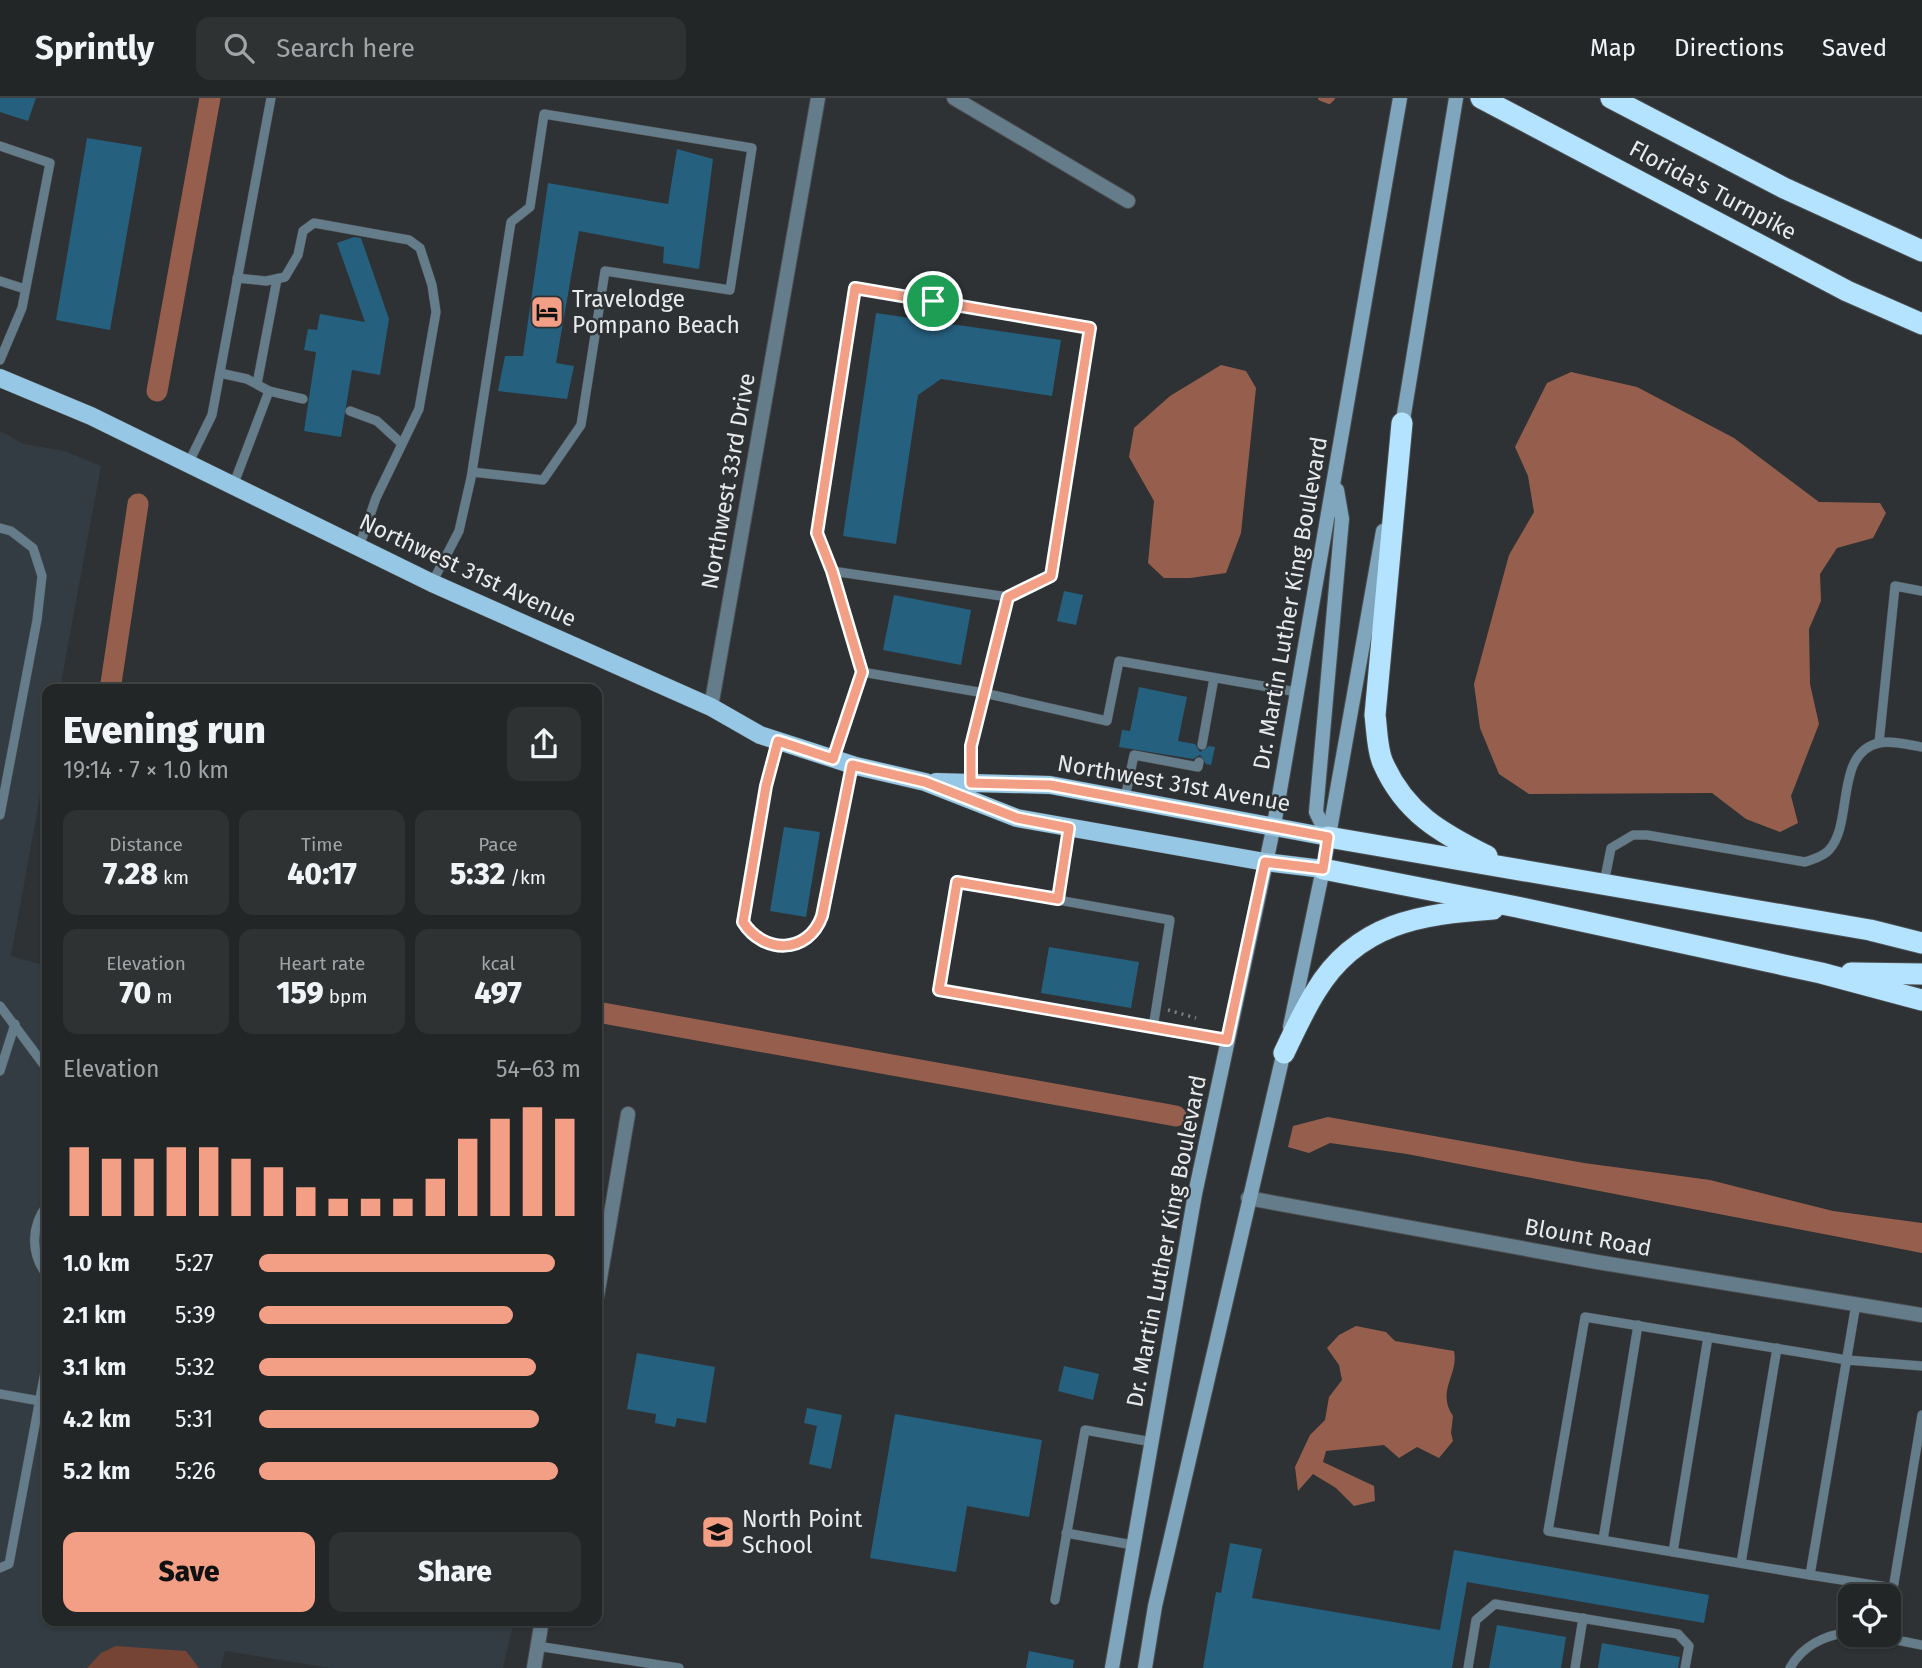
<!DOCTYPE html>
<meta charset="utf-8">
<style>
:root{--surface:#222627;--page:#2e3233;--text:#f1f3f6;--muted:#a2a5a7;--line:#3f4344;--accent:#f39f85}
body{margin:0;font-family:"Fira Sans",sans-serif;background:var(--page);color:var(--text);height:100vh;display:flex;flex-direction:column;font-size:26px;white-space:nowrap}
*{box-sizing:border-box;margin:0}
p{font-size:23px;color:var(--muted)}
.icon{flex:none;width:38px;height:38px;fill:none;stroke:currentColor;stroke-width:2;stroke-linecap:round;stroke-linejoin:round}
.map{position:relative;flex:1;overflow:hidden}
.sheet{position:absolute;left:42px;top:586px;width:560px;height:942px;display:flex;flex-direction:column;background:var(--surface);border-radius:14px;box-shadow:0 2px 5px #0004,0 0 0 2px var(--line)}
.sheet>*{flex:none}
.controls{position:absolute;left:1838px;top:1486px;display:grid;gap:14px}
.controls a{display:grid;place-items:center;width:63px;height:63px;border-radius:14px;background:var(--surface);box-shadow:0 2px 5px #0004,0 0 0 2px var(--line);font-size:35px}
.pin{position:absolute;display:grid;place-items:center;width:60px;height:60px;color:#fff;margin:-30px;border:4px solid #fff;border-radius:50%;box-shadow:0 2px 7px #0007}
.round{display:grid;place-items:center;flex:none;width:74px;height:74px;border-radius:14px;background:var(--page)}
.summary{display:flex;align-items:center;justify-content:space-between;height:119px;padding:0 21px}
h1{font-size:38px;font-weight:800;line-height:52px}
.stats{display:grid;grid-template-columns:repeat(3,1fr);gap:10px;height:119px;padding:7px 21px}
.stats div{display:grid;align-content:center;border-radius:14px;background:var(--page);text-align:center}
.stats b{font-size:30px;font-weight:800}
.stats small{font-size:19px;font-weight:400}
.stats p{font-size:19px}
.chart{height:196px;padding:14px 21px}
.chart p{display:flex;justify-content:space-between}
.chart svg{width:100%;height:126px;margin-top:7px;stroke:var(--accent);stroke-width:6}
.cta{display:flex;gap:14px;margin-top:auto;padding:14px 21px}
.cta a{flex:1;height:80px;border-radius:14px;background:var(--accent);color:#111;font-size:28px;font-weight:800;line-height:80px;text-align:center}
.cta a+a{background:var(--page);color:var(--text)}
ul{padding:0 21px;list-style:none;font-size:23px}
li{display:grid;grid-template-columns:112px 84px 1fr;align-items:center;height:52px}
li i{height:18px;border-radius:9px;background:var(--accent)}
header{display:flex;align-items:center;gap:42px;box-sizing:border-box;height:98px;padding:0 35px;background:var(--surface);border-bottom:2px solid var(--line)}
header strong{font-size:33px}
nav{display:flex;gap:38px;margin-inline-start:auto;font-size:24px}
.search{width:490px;height:63px;background:var(--page);display:flex;align-items:center;gap:18px;box-sizing:border-box;padding:0 24px;border-radius:14px;color:var(--muted);font-size:26px}
.map>svg:first-child{display:block}
.built{fill:#323c42}
.green{fill:#754435}
.water{fill:#965f4d}
.lines{fill:none;stroke-linecap:round;stroke-linejoin:round}
.stream{stroke:#965f4d;stroke-width:6}
.canal{stroke:#965f4d;stroke-width:21}
.building{fill:#26607f}
.service-casing{stroke:#4c4f51;stroke-width:10}
.minor-casing{stroke:#4c4f51;stroke-width:16}
.tertiary-casing{stroke:#4c4f51;stroke-width:16}
.secondary-casing{stroke:#4c4f51;stroke-width:16}
.primary-casing{stroke:#4c4f51;stroke-width:19}
.motorway-casing{stroke:#4c4f51;stroke-width:23}
.path{stroke:#7c8082;stroke-width:3.5;stroke-dasharray:2 5;stroke-linecap:butt}
.service{stroke:#657c8a;stroke-width:9}
.minor{stroke:#657c8a;stroke-width:14}
.tertiary{stroke:#657c8a;stroke-width:14}
.secondary{stroke:#80a6bd;stroke-width:14}
.primary{stroke:#96c7e4;stroke-width:18}
.motorway{stroke:#b4e3ff;stroke-width:21}
.route-casing{stroke:#fff;stroke-width:14}
.route{stroke:#f39f85;stroke-width:9}
.labels{text-anchor:middle;dominant-baseline:central;stroke-width:5;stroke-linejoin:round;paint-order:stroke}
.street-label{font-size:23px;fill:#e8eaec;stroke:#2e3234}
.poi-label{font-size:23px;fill:#e8eaec;stroke:#2e3234;text-anchor:start}
</style>
<header>
<strong>Sprintly</strong>
<div class="search"><svg class="icon" aria-label="search" viewBox="0 0 24 24"><circle cx="10" cy="10" r="6"/><path d="M15 15l6 6"/></svg>Search here</div>
<nav><a>Map</a><a>Directions</a><a>Saved</a></nav>
</header>
<div class="map">
<svg width="1922" height="1570" viewBox="0 0 1922 1570">
<rect width="100%" height="100%" fill="#2e3234"/>
<path class="built" d="M0 333 24 346 65 353 101 368 60 591 47 592V660L11 858 47 868V925L44 944 47 949V1522L514 1523 503 1570H331L225 1553 221 1570H0Z"/>
<path class="green" d="M116 1548 186 1553 199 1570H87L101 1555Z"/>
<g class="water">
<path d="M1221 267 1246 273 1256 290 1241 435 1226 475 1190 480H1164L1148 465 1154 403 1129 359 1134 330 1170 298Z"/>
<path d="M1571 274 1637 289 1734 340 1819 404 1880 405 1886 415 1873 440 1837 450 1820 476 1821 503 1809 531 1810 586 1819 626 1791 698 1798 725 1780 734 1746 721 1712 695 1529 696 1499 676 1480 630 1474 586 1509 457 1534 414 1528 378 1515 349 1547 285Z"/>
<path d="M1328 1019 1584 1065 1710 1082 1833 1113 1922 1125V1155L1407 1056 1330 1045 1309 1055 1288 1049 1293 1028Z"/>
<path d="M1356 1228 1386 1234 1395 1243 1454 1253C1459 1277 1436 1292 1453 1318L1451 1335 1453 1343 1439 1360 1417 1349 1399 1360 1384 1347 1326 1353 1323 1364 1374 1388 1375 1403 1354 1408 1336 1390 1313 1376 1298 1393 1295 1369 1310 1337 1325 1322 1329 1299 1342 1282 1339 1267 1327 1250 1339 1237Z"/>
</g>
<g class="lines">
<path class="stream" d="M1321 0 1329 3 1332 0"/>
<g class="canal">
<path d="M157 293 210 0"/>
<path d="M110 592 138 406"/>
<path d="M597 914 1176 1018"/>
</g>
</g>
<g class="building">
<path d="M0 0H36L28 23 0 14Z"/>
<path d="M87 40 142 49 110 232 56 222Z"/>
<path d="M677 51 713 61 699 171 663 165 664 149 579 133 556 265 574 268 567 301 498 293 505 258H523L548 85 668 106Z"/>
<path d="M354 139 361 140 389 221 380 277 352 272 341 339 304 333 316 254 304 252 308 231 317 232 320 216 365 224 337 145Z"/>
<path d="M876 215 1061 242 1052 298 941 281 918 297 896 446 843 438Z"/>
<path d="M1064 493 1083 497 1076 527 1057 523Z"/>
<path d="M894 497 971 512 961 567 883 552Z"/>
<path d="M1139 589 1187 599 1178 643 1195 646 1200 654 1209 648 1215 649 1211 667 1206 666 1200 657 1193 661 1119 649 1122 632 1130 633Z"/>
<path d="M784 729 820 734 806 819 770 813Z"/>
<path d="M1049 849 1139 864 1131 910 1041 895Z"/>
<path d="M637 1255 715 1269 706 1325 677 1320 675 1329 655 1325 656 1316 627 1311Z"/>
<path d="M1064 1268 1099 1276 1093 1302 1058 1293Z"/>
<path d="M807 1310 842 1317 831 1371 809 1366 817 1328 804 1325Z"/>
<path d="M895 1316 1042 1342 1029 1419 967 1408 956 1474 870 1460Z"/>
<path d="M1230 1445 1262 1451 1252 1500 1440 1532 1454 1452 1709 1497 1704 1525 1467 1484 1452 1570H1203L1216 1494 1221 1495Z"/>
<path d="M1497 1527 1566 1539 1561 1570H1489Z"/>
<path d="M1602 1545 1680 1559 1678 1570H1598Z"/>
<path d="M1029 1553 1074 1562 1073 1570H1026Z"/>
</g>
<g class="lines">
<defs>
<g id="service">
<path d="M0 48 50 65 22 210 0 262"/>
<path d="M237 180 266 183 285 179 298 157 303 133 314 125 409 142 420 150 432 187 436 214 419 311 376 400 359 449"/>
<path d="M0 183 25 191"/>
<path d="M220 275 247 281 269 293 233 388"/>
<path d="M257 286 277 181"/>
<path d="M269 293 303 301"/>
<path d="M350 313 377 323 401 345"/>
<path d="M188 366 212 317 271 0"/>
<path d="M0 430 11 433 33 450 42 478 37 522 0 717"/>
<path d="M832 473 862 574"/>
<path d="M432 485 459 433 471 380 472 374 511 124 530 109 544 16 752 50 730 192 605 173 581 327 543 382 472 374"/>
<path d="M778 643 766 688 743 824C758 848 801 859 818 830L852 667"/>
<path d="M1879 645 1895 488 1922 493"/>
<path d="M1202 647 1214 580"/>
<path d="M833 661 862 574 984 595 1008 499 832 473 817 435 855 190 1090 230 1051 478 1008 499"/>
<path d="M971 685V648L984 595 1107 623 1119 563 1297 594"/>
<path d="M1125 700 1134 657 1198 669 1199 664"/>
<path d="M1604 785 1611 750 1633 737H1647L1805 764C1813 761 1823 759 1829 752 1854 725 1834 655 1879 645 1892 642 1909 647 1922 649"/>
<path d="M1058 801 1069 730"/>
<path d="M0 908 47 971"/>
<path d="M1153 930 1170 822 957 784 938 892 1227 942"/>
<path d="M0 973 15 926"/>
<path d="M47 1107C31 1128 30 1156 47 1177"/>
<path d="M1856 1206 1810 1477 1548 1433 1585 1219 1847 1262 1922 1268"/>
<path d="M0 1296 40 1303"/>
<path d="M1066 1435 1133 1447"/>
<path d="M1603 1442 1638 1227"/>
<path d="M1673 1454 1708 1239"/>
<path d="M1741 1465 1777 1250"/>
<path d="M0 1470 9 1466 47 1263"/>
<path d="M1810 1477 1893 1490"/>
<path d="M1055 1502 1085 1332 1152 1344"/>
<path d="M1888 1521 1922 1317"/>
<path d="M1866 1536 1922 1547"/>
<path d="M537 1548 679 1570"/>
<path d="M1468 1570 1476 1522 1495 1506 1678 1536 1689 1548 1685 1570"/>
<path d="M1575 1570 1583 1520"/>
<path d="M1790 1570C1802 1548 1825 1537 1850 1534"/>
</g>
<g id="minor">
<path d="M954 0 1128 103"/>
<path d="M711 609 818 0"/>
<path d="M597 1198 628 1016"/>
<path d="M534 1570 542 1522"/>
</g>
<path id="tertiary" d="M1248 1100 1597 1164 1922 1217"/>
<g id="secondary">
<path d="M1401 334 1456 0"/>
<path d="M1328 739 1316 714 1342 421 1337 392"/>
<path d="M1290 929 1323 771 1383 433"/>
<path d="M1112 1570 1195 1096 1274 727 1400 0"/>
<path d="M1145 1570 1155 1508 1285 949"/>
</g>
<g id="primary">
<path d="M0 280 91 318 432 485 711 609 760 637 856 668 925 684 1017 720 1265 764 1323 771"/>
<path d="M936 684 1050 687 1328 739"/>
</g>
<g id="motorway">
<path d="M1481 0 1847 193 1922 226"/>
<path d="M1611 0 1784 90 1922 153"/>
<path d="M1402 325 1375 617C1377 632 1377 652 1383 665 1405 715 1441 735 1487 758"/>
<path d="M1328 739 1870 832 1922 845"/>
<path d="M1323 771 1517 809 1821 875 1922 902"/>
<path d="M1851 875 1922 876"/>
<path d="M1284 955C1294 934 1304 912 1316 893 1357 825 1421 816 1493 811"/>
</g>
</defs>
<use href="#service" class="service-casing"/>
<use href="#minor" class="minor-casing"/>
<use href="#tertiary" class="tertiary-casing"/>
<use href="#secondary" class="secondary-casing"/>
<use href="#primary" class="primary-casing"/>
<use href="#motorway" class="motorway-casing"/>
<path class="path" d="M1168 912 1196 920"/>
<use href="#service" class="service"/>
<use href="#minor" class="minor"/>
<use href="#tertiary" class="tertiary"/>
<use href="#secondary" class="secondary"/>
<use href="#primary" class="primary"/>
<use href="#motorway" class="motorway"/>
</g>
<g class="lines">
<defs>
<path id="route" d="M855 190 1090 230 1051 478 1008 499 971 648V685L1050 687 1328 739 1323 771 1265 764 1227 942 939 892 957 784 1058 801 1069 730 1017 720 925 684 852 667 822 818C808 857 763 856 743 824L766 688 778 643 833 661 862 574 832 473 817 435Z"/>
</defs>
<use href="#route" class="route-casing"/>
<use href="#route" class="route"/>
</g>
<defs>
<symbol id="hotel-square" viewBox="-11 -11 22 22"><rect x="-9" y="-9" width="18" height="18" rx="4" fill="#f39f85" stroke="#2e3234"/><path d="M-6-4.5h1.5V1H6V5H4.5V3h-9V5H-6ZM-4 0a1.8 1.8 0 1 1 3.6 0ZM.5 0V-2.5h3Q6-2.5 6 0Z" fill="#111"/></symbol>
<symbol id="school-square" viewBox="-11 -11 22 22"><rect x="-9" y="-9" width="18" height="18" rx="4" fill="#f39f85" stroke="#2e3234"/><path d="M0-5L7-2L0 1L-7-2ZM-4 1L0 2.5L4 1V4Q0 6-4 4Z" fill="#111"/></symbol>
</defs>
<g fill-rule="evenodd">
<use href="#hotel-square" x="528" y="195" width="38" height="38"/>
<use href="#school-square" x="699" y="1415" width="38" height="38"/>
</g>
<g class="labels">
<g class="street-label">
<text transform="translate(1713 92) rotate(28)">Florida's Turnpike</text>
<text transform="translate(728 383) rotate(-80)">Northwest 33rd Drive</text>
<text transform="translate(468 472) rotate(25)">Northwest 31st Avenue</text>
<text transform="translate(1290 505) rotate(-80)">Dr. Martin Luther King Boulevard</text>
<text transform="translate(1174 685) rotate(10)">Northwest 31st Avenue</text>
<text transform="translate(1588 1139) rotate(10)">Blount Road</text>
<text transform="translate(1166 1143) rotate(-79)">Dr. Martin Luther King Boulevard</text>
</g>
<g class="poi-label">
<text x="572" y="201">Travelodge<tspan x="572" dy="26">Pompano Beach</tspan></text>
<text x="742" y="1421">North Point<tspan x="742" dy="26">School</tspan></text>
</g>
</g>
</svg>
<div class="controls">
<a><svg class="icon" aria-label="locate" viewBox="0 0 24 24"><circle cx="12" cy="12" r="6"/><path d="M12 2v4M12 18v4M2 12h4M18 12h4"/></svg></a>
</div>
<div class="pin" style="left:933px;top:203px;background:#1e9e55"><svg class="icon" aria-label="arrive" viewBox="0 0 24 24"><path d="M6 21V4h12l-3 4 3 4H6"/></svg></div>
<section class="sheet">
<div class="summary"><div><h1>Evening run</h1><p>19:14 · 7 × 1.0 km</p></div><a class="round"><svg class="icon" aria-label="share" viewBox="0 0 24 24"><path d="M12 15V3M7 8l5-5 5 5M5 13v7h14v-7"/></svg></a></div>
<div class="stats">
<div><p>Distance</p><b>7.28<small> km</small></b></div>
<div><p>Time</p><b>40:17</b></div>
<div><p>Pace</p><b>5:32<small> /km</small></b></div>
</div>
<div class="stats">
<div><p>Elevation</p><b>70<small> m</small></b></div>
<div><p>Heart rate</p><b>159<small> bpm</small></b></div>
<div><p>kcal</p><b>497</b></div>
</div>
<div class="chart"><p><span>Elevation</span>54–63 m</p>
<svg viewBox="0 0 160 44" preserveAspectRatio="none"><path d="M5 44V20M15 44V24M25 44V24M35 44V20M45 44V20M55 44V24M65 44V27M75 44V34M85 44V38M95 44V38M105 44V38M115 44V31M125 44V17M135 44V10M145 44V6M155 44V10"/></svg>
</div>
<ul>
<li><b>1.0 km</b>5:27<i style="width:92%"></i></li>
<li><b>2.1 km</b>5:39<i style="width:79%"></i></li>
<li><b>3.1 km</b>5:32<i style="width:86%"></i></li>
<li><b>4.2 km</b>5:31<i style="width:87%"></i></li>
<li><b>5.2 km</b>5:26<i style="width:93%"></i></li>
</ul>
<div class="cta"><a>Save</a><a>Share</a></div>
</section>
</div>
